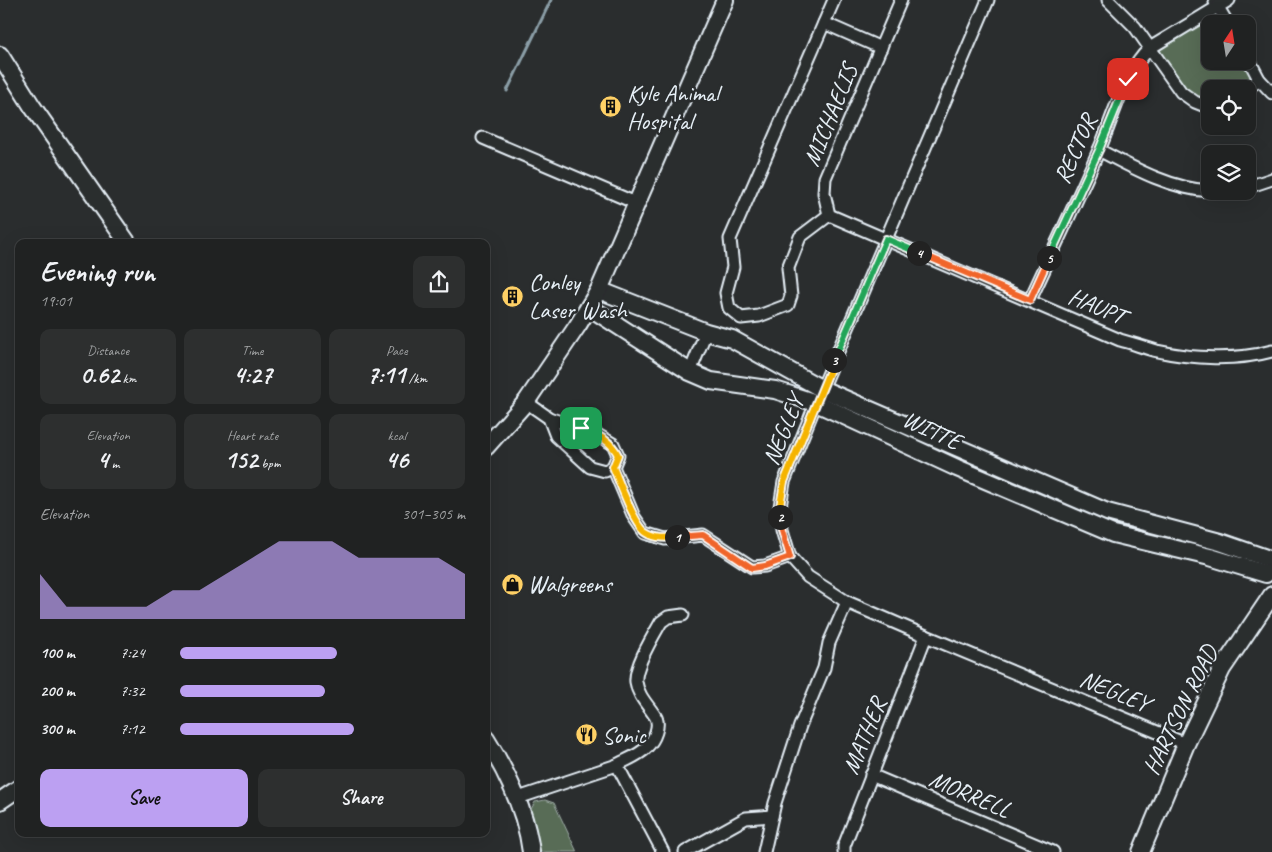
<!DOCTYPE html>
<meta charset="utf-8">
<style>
:root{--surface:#202222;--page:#2d2f2f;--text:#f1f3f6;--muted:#a2a4a5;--line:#3d3f40;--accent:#bca0f2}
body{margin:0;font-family:Caveat,sans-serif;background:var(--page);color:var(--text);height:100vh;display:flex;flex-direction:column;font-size:19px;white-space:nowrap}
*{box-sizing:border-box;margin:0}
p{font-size:16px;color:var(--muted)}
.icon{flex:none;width:28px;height:28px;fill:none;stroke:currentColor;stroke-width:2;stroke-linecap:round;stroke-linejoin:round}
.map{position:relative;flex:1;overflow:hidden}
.details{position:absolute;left:15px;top:239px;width:475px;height:598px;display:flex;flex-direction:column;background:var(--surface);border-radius:10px;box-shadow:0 5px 20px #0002,0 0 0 1px var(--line)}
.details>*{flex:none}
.needle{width:32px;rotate:12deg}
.buttons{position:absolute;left:1201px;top:15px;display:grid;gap:10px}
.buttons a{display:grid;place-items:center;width:55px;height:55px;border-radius:10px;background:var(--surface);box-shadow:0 5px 20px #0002,0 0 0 1px var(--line);font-size:25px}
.pin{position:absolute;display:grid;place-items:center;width:42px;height:42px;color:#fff;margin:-21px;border-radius:10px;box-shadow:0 2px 8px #0006}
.km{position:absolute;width:25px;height:25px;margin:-12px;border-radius:50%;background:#222;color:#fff;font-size:14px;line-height:25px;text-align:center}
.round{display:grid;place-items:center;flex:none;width:52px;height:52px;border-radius:10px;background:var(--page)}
.headline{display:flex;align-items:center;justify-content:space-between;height:85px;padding:0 25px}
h1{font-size:28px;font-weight:700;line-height:38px}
.figures{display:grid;grid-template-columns:repeat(3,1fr);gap:8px;height:85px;padding:5px 25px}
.figures div{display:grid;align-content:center;border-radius:10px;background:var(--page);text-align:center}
.figures b{font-size:25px;font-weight:700}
.figures small{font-size:14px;font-weight:400}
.figures p{font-size:14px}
.chart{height:140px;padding:10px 25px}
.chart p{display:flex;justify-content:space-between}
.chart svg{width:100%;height:90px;margin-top:5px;fill:var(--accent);opacity:.7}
.primary-button{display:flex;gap:10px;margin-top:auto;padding:10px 25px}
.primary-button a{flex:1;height:58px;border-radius:10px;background:var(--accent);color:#111;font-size:20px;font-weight:700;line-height:58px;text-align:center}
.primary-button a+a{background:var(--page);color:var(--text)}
ul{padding:0 25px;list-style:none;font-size:16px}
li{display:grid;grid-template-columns:80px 60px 1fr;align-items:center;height:38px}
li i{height:12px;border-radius:6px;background:var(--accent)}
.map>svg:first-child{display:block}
.green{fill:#586c57;stroke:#a0aea8}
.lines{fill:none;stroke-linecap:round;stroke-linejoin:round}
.stream{stroke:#8b9ea7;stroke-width:3}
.street-casing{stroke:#e8f1f8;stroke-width:15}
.secondary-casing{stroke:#e8f1f8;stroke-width:20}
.street{stroke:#2a2d2e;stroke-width:11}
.secondary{stroke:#2a2d2e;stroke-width:16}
.split-1-casing{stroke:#fff;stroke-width:10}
.split-2-casing{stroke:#fff;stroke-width:10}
.split-3-casing{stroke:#fff;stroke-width:10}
.split-4-casing{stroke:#fff;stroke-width:10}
.split-5-casing{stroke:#fff;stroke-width:10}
.split-6-casing{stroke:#fff;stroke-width:10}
.split-1{stroke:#f5b400;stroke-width:6}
.split-2{stroke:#f0652b;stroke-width:6}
.split-3{stroke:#f5b400;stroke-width:6}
.split-4{stroke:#22a559;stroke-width:6}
.split-5{stroke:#f0652b;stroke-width:6}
.split-6{stroke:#22a559;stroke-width:6}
.labels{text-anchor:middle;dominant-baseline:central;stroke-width:5;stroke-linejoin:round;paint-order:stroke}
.poi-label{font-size:24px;fill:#e8f1f8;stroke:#2a2d2e;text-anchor:start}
.street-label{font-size:24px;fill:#e8f1f8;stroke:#2a2d2e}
</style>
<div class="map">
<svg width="1272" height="852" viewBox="0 0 1272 852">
<rect width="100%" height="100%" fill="#2a2d2e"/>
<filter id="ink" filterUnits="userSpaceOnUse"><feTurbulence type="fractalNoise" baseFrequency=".02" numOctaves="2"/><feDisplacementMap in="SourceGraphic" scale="10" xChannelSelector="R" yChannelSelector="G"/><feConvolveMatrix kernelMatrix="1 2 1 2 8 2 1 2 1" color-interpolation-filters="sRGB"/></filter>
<g filter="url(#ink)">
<g class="green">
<path d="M1218 8 1227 24H1210V61H1248L1258 79 1246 89H1210V106L1195 101 1151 48Z"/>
<path d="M545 800 554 803 577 852H541L530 811 535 802Z"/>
</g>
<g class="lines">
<path class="stream" d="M507 91 551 0"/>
<defs>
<g id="street">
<path d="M988 0 816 403 784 482 780 507 782 530 790 557 808 577 847 602 926 636 1186 744"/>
<path d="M1108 0 1135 27 1181 92 1195 102 1210 108"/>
<path d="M1215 2 1228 24"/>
<path d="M824 23 881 48"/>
<path d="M1248 58 1259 79 1272 93"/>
<path d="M1247 89 1259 79"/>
<path d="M483 138 638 204"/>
<path d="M1099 150C1133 168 1171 189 1210 191"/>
<path d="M1248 187 1272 179"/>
<path d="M1223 191H1235"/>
<path d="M829 215 800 237 788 268 791 296 788 305 759 316 741 318 729 308 726 293 733 267 730 239 834 0"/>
<path d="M829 215 1120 340C1132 343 1145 348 1157 351 1193 359 1236 361 1272 351"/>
<path d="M829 215 824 193 825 178 901 0"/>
<path d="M1030 300C1053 250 1077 201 1099 150 1114 116 1123 74 1150 48L1229 0"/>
<path d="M690 372 706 332"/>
<path d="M526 402 549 418 596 434 613 444 618 455 613 467 605 471 590 467 556 436 549 418"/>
<path d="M613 467 634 517 645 533 665 539 703 535 752 567 765 566 790 557"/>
<path d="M617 765C626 760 640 755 647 747 654 740 661 725 655 716 648 705 638 696 636 682 634 667 653 636 661 622L668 617 683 615"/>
<path d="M871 775 1053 852"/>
<path d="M518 798 617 765 663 852"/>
<path d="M685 852 746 818 772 816"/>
<path d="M764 852 775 803 800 726 824 668 829 643 847 602"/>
<path d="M844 852V846L926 636"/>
</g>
<g id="secondary">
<path d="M0 55 32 106 127 242"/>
<path d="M599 290 706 332 732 339 822 389 1107 512 1220 542 1272 560"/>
<path d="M589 307 690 372 711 381 775 390 816 403 957 468 1113 534 1210 557 1266 574"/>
<path d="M486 447 526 402 578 325 599 290 725 0"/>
<path d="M486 739C508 774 526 811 531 852"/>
<path d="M0 801 19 788"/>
<path d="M1141 852 1186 744 1222 669 1272 595"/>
</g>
</defs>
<use href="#street" class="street-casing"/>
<use href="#secondary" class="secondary-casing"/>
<use href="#street" class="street"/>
<use href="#secondary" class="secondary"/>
</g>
</g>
<g class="lines" filter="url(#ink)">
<defs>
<path id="split-1" d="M581 428C597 435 610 439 618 455L613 467C619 481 635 527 647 533 656 539 667 538 677 537"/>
<path id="split-2" d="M677 537 703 535 752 568 765 566 790 557 782 530 780 517"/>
<path id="split-3" d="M780 517V506L784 482 834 360"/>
<path id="split-4" d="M834 360 886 239 919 253"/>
<path id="split-5" d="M919 253 1030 300 1049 258"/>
<path id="split-6" d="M1049 258 1099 150 1128 79"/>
</defs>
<use href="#split-1" class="split-1-casing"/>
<use href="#split-2" class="split-2-casing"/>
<use href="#split-3" class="split-3-casing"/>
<use href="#split-4" class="split-4-casing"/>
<use href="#split-5" class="split-5-casing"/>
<use href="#split-6" class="split-6-casing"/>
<use href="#split-1" class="split-1"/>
<use href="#split-2" class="split-2"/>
<use href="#split-3" class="split-3"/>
<use href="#split-4" class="split-4"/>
<use href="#split-5" class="split-5"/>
<use href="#split-6" class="split-6"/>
</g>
<defs>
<symbol id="building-disc" viewBox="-11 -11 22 22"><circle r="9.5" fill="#ffd166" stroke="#2a2d2e"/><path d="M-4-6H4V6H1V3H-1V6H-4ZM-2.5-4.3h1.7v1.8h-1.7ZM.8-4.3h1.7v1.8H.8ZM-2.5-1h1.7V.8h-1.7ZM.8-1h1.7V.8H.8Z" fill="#111"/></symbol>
<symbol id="shop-disc" viewBox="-11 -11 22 22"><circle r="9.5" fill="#ffd166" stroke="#2a2d2e"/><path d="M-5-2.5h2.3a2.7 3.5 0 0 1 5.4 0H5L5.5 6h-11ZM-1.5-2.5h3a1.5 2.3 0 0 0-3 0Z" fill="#111"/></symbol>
<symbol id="restaurant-disc" viewBox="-11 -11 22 22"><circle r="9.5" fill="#ffd166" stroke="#2a2d2e"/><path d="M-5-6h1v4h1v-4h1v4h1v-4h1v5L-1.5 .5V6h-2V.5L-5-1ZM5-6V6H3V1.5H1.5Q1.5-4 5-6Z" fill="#111"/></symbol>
</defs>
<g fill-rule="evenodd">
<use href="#building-disc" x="598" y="94" width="25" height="25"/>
<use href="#building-disc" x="500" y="284" width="25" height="25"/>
<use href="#shop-disc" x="500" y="572" width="25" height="25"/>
<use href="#restaurant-disc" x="574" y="722" width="25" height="25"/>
</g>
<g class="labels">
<g class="poi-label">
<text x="627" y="93">Kyle Animal<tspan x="627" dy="28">Hospital</tspan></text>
<text x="529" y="282">Conley<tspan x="529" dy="28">Laser Wash</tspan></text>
<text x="528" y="584">Walgreens</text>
<text x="602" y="735">Sonic</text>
</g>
<g class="street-label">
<text transform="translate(830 115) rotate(-68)">MICHAELIS</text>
<text transform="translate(1075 149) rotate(-66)">RECTOR</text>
<text transform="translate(1097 306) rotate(23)">HAUPT</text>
<text transform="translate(783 430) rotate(-68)">NEGLEY</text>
<text transform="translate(932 430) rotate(25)">WITTE</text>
<text transform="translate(1115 691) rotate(22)">NEGLEY</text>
<text transform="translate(1180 710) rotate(-64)">HARTSON ROAD</text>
<text transform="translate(864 736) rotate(-68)">MATHER</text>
<text transform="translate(970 794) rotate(23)">MORRELL</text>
</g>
</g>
</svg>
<div class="buttons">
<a><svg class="needle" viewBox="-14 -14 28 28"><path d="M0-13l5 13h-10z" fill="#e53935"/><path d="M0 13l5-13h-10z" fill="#a2a4a5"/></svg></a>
<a><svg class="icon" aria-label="locate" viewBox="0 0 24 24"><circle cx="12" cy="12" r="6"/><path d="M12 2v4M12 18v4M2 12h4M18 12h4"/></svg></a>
<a><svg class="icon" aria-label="layers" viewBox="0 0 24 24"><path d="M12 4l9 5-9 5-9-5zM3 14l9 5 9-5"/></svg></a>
</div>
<div class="pin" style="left:581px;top:428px;background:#1e9e55"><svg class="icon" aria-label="arrive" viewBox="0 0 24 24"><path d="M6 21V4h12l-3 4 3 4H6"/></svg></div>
<div class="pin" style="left:1128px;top:79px;background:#d93025"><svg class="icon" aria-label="check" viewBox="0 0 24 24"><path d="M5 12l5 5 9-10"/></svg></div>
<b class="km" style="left:677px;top:537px">1</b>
<b class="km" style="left:780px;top:517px">2</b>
<b class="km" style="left:834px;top:360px">3</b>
<b class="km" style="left:919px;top:253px">4</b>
<b class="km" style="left:1049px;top:258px">5</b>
<section class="details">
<div class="headline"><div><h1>Evening run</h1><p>19:01</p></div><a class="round"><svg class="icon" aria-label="share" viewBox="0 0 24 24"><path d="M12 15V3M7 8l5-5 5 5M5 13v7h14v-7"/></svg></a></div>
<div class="figures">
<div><p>Distance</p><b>0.62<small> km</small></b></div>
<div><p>Time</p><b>4:27</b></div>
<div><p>Pace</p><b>7:11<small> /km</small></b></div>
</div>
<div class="figures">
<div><p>Elevation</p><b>4<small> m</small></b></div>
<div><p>Heart rate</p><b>152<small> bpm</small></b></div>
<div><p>kcal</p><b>46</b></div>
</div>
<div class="chart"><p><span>Elevation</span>301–305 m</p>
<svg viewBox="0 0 160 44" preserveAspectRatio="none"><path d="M0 44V22L10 38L20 38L30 38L40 38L50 30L60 30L70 22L80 14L90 6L100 6L110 6L120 14L130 14L140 14L150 14L160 22V44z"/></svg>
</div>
<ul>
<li><b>100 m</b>7:24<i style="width:55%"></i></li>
<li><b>200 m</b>7:32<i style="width:51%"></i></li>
<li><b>300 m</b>7:12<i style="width:61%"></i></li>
</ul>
<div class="primary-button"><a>Save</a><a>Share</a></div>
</section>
</div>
